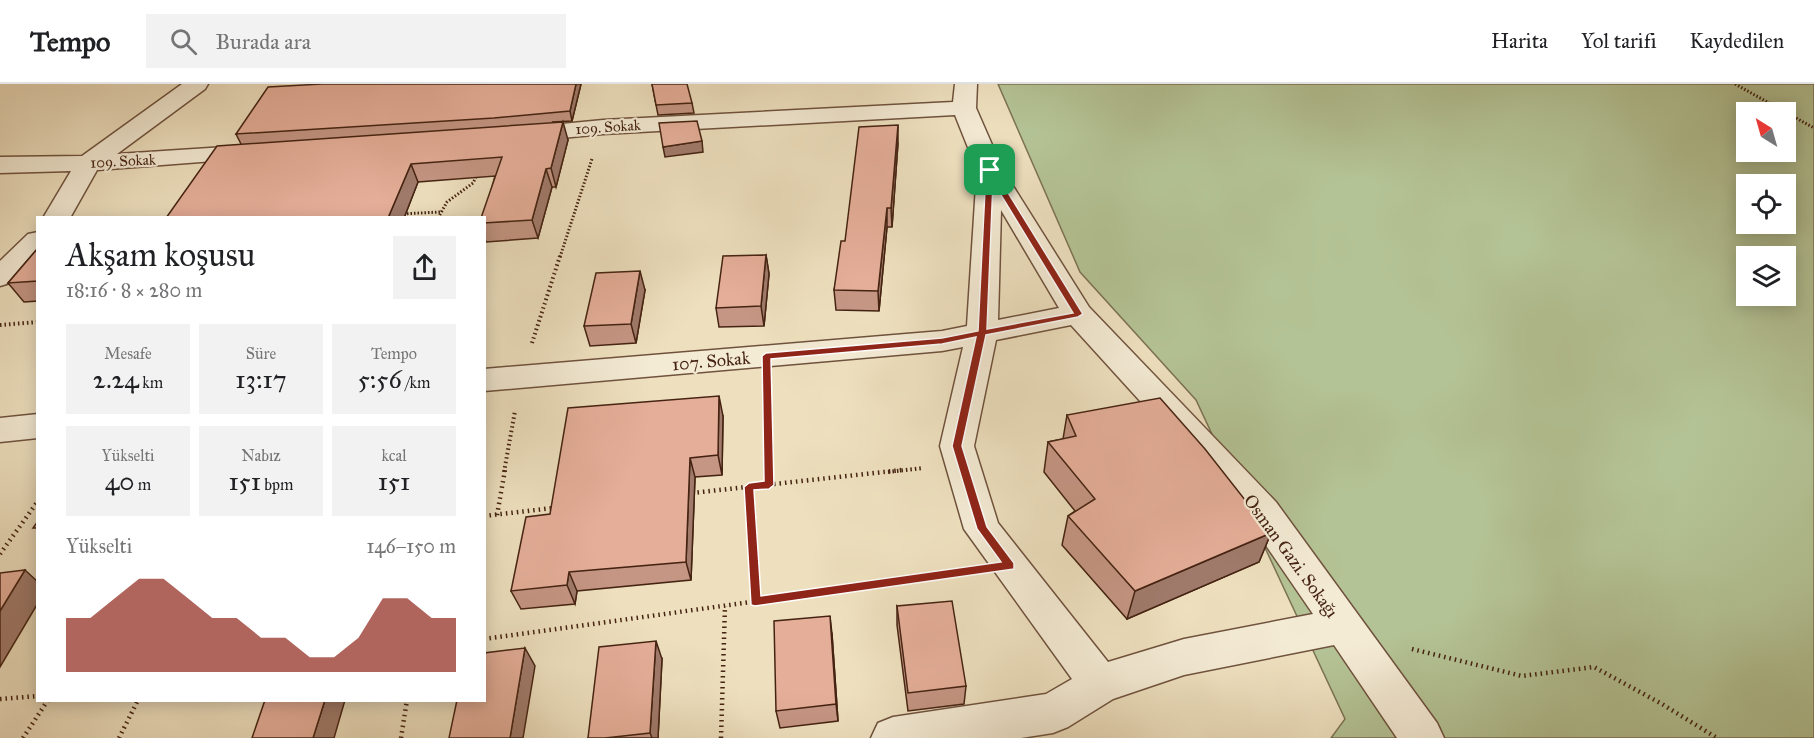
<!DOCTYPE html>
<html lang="tr">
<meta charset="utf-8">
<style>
:root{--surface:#fff;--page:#f2f2f2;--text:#202124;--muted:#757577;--line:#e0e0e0;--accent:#8f2418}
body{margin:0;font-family:"IM FELL Great Primer",serif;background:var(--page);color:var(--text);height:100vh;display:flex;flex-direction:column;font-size:22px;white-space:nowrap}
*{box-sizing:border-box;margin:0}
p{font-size:20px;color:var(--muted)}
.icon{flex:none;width:33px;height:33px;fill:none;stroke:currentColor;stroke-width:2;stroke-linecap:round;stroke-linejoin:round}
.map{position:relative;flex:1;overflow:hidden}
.panel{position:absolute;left:36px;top:132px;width:450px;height:486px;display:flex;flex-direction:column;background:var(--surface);border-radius:0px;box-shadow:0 3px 15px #0003}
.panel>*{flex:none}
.needle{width:39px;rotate:323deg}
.buttons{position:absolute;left:1736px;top:18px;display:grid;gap:12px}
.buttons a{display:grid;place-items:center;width:60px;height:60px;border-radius:0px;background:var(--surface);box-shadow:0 3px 15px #0003;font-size:30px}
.pin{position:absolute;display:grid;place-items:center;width:51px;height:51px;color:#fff;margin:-26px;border-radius:12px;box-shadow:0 3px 9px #0006}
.round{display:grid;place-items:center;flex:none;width:63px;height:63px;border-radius:0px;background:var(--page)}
.overview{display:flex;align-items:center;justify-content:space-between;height:102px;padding:0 30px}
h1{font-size:33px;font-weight:600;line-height:45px}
.stats{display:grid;grid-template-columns:repeat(3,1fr);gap:9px;height:102px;padding:6px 30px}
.stats div{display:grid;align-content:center;border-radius:0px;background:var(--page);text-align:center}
.stats b{font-size:26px;font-weight:600}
.stats small{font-size:16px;font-weight:400}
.stats p{font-size:16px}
.chart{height:168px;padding:12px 30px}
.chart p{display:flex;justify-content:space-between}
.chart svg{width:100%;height:108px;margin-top:6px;fill:var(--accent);opacity:.7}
header{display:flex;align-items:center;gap:36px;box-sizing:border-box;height:84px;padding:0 30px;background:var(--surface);border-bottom:2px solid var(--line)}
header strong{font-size:28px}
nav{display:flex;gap:33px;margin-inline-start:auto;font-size:21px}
.search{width:420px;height:54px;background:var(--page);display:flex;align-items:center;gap:15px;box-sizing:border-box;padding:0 21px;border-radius:0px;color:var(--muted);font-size:22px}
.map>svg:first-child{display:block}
.green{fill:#b4c395;stroke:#7c7354;stroke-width:1.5;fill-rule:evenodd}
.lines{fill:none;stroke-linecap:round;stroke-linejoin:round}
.street-casing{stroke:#6f523d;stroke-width:3}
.path-far2{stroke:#452312;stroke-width:3;stroke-dasharray:1.5 2;stroke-linecap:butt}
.path-far1{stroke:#452312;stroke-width:4;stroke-dasharray:1.5 3;stroke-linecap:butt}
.path{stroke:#452312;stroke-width:4.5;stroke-dasharray:1.5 4;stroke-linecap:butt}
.street{fill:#f4ebd5;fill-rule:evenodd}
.wall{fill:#c59684;stroke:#452312;stroke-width:1.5}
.shaded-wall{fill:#a07a6b;stroke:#452312;stroke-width:1.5}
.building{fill:#e5ae99;stroke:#452312;stroke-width:1.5}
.route{fill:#8f2418;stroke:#fff;stroke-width:1.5;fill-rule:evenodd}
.labels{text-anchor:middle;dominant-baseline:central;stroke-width:4.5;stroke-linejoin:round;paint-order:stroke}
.far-street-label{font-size:15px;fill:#452312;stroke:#f4ebd5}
.street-label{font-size:18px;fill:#452312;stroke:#f4ebd5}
</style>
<header>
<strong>Tempo</strong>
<div class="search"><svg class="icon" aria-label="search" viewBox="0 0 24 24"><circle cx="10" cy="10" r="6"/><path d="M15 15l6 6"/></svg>Burada ara</div>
<nav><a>Harita</a><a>Yol tarifi</a><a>Kaydedilen</a></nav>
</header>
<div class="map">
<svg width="1814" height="654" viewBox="0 0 1814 654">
<rect width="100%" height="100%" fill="#eee0bf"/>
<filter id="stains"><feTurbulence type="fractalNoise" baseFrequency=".00333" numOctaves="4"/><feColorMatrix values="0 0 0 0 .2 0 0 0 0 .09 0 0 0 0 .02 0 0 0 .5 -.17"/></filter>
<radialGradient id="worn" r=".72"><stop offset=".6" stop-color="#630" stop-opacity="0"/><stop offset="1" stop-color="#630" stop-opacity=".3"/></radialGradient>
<path class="green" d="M998 0H1814V654H1331L1345 635 1196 316 1080 188ZM1746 28H1785V68H1746ZM1746 100H1785V140H1746ZM1746 172H1785V212H1746Z"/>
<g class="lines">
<defs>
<g id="street">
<path d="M182 0H208L205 5 117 70 256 61 265 63 268 68 265 73 97 86 70 134H43L71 87 0 89V73L82 72Z"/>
<path d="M955 0H977L976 24 1003 86 1089 223 1276 418 1437 639 1444 654H1397L1334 561 1184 591 1113 615 1068 643 1053 649 1021 654H871L878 639 893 633 1046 610 1072 595 964 445 940 362 963 263 942 267 484 307V285L942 247 967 242 977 86 955 31 603 50 520 58 511 56 508 51 511 46 520 44 603 36 953 18ZM1001 126 1059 224 998 236ZM1071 241 1250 438 1313 530 1184 555 1108 578 998 439 974 362 996 256Z"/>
<path d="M38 148V172L10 199 0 202V177L28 150Z"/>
<path d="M38 330V354L0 358V334Z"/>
</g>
</defs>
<use href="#street" class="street-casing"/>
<g class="path-far2">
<path d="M1735 0 1814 44"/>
<path d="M400 130 440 128"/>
<path d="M438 134 447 118 473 99 477 91"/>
<path d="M560 173 592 75"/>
</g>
<g class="path-far1">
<path d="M0 241 38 238"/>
<path d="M532 259 560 172"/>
<path d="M767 306 769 388"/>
<path d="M504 388 515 327"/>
<path d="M888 388 923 384"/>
</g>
<g class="path">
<path d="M769 386V401"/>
<path d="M749 403 755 517"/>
<path d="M692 409 902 386"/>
<path d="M497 431 505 386"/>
<path d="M484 432 553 424"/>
<path d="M0 470 38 417"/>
<path d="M484 555 968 488"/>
<path d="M1412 565 1522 592 1594 583 1662 620 1717 654"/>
<path d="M0 615 38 612"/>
<path d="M23 654 48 616"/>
<path d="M119 654 138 616"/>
<path d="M401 654 407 616"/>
<path d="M721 654 725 522"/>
</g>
<use href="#street" class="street"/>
</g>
<g class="wall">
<path d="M322 0H581L572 37 553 38 568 56 556 103H552L538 154 486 158 484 152V134L495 92 418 98 404 134H166L241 60 236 50Z"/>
<path d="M652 0 692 19 694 29 658 31Z"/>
<path d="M898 59 892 143H887L879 227 836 226 834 206 845 157Z"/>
<path d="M38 164V217L24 218 8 199Z"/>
<path d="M766 171 769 190 764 242 719 243 716 224Z"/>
<path d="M645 206 636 259 590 262 584 242Z"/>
<path d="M1067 331 1271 449 1259 478 1127 535 1062 461 1068 432 1075 427 1044 388 1048 358 1063 355Z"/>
<path d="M723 332 722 391 695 393 691 496 577 507 575 520 521 525 511 507 550 430Z"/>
<path d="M897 522 966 602 964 620 908 627 897 541Z"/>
<path d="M832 550 838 637 780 644 776 627Z"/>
<path d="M662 575 658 654H588Z"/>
</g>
<g class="shaded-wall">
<path d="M576 0H581L572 37 570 27Z"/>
<path d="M563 38 568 56 556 103 551 84Z"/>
<path d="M898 41V59L892 143 891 124Z"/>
<path d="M702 57 703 68 665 73 663 63Z"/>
<path d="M411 80 418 98 404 134H388Z"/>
<path d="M546 85 552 103 538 154 532 136Z"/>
<path d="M887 124V143L879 227 878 207Z"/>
<path d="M766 171 769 190 764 242 761 222Z"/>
<path d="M640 187 645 206 636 259 631 240Z"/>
<path d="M719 312 723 332 722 391 718 371Z"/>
<path d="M690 374 695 393 691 496 686 478Z"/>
<path d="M1271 449 1259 478 1127 535 1135 507Z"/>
<path d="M25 486 38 498V519L0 583V527Z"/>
<path d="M569 488 577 507 575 520 567 501Z"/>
<path d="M830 532 832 550 838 637 836 620Z"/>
<path d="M656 557 662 575 658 654H652L650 649Z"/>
<path d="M525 564 535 582 523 654H510Z"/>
<path d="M325 616H345L334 654H313Z"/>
</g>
<g class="building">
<path d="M322 0H576L570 27 494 34 236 50 268 3Z"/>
<path d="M652 0H687L692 19 656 21Z"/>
<path d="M697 37 702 57 663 63 659 39Z"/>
<path d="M563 38 551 84 546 85 532 136 484 139V134H481L502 73 411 80 388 134H166L217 62Z"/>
<path d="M898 41 891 124H887L878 207 834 206 841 157H845L859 43Z"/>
<path d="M38 164V197L8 199Z"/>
<path d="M766 171 761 222 716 224 723 172Z"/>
<path d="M640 187 631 240 584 242 596 189Z"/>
<path d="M719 312 718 371 690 374 686 478 569 488 567 501 511 507 526 433 550 430 568 324Z"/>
<path d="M1160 314 1205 365 1271 449 1135 507 1068 432 1095 415 1048 358 1076 352 1067 331Z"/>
<path d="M38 437V444H33Z"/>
<path d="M25 486 0 527V489Z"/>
<path d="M952 517 966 602 908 609 897 522Z"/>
<path d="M830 532 836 620 776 627 774 537Z"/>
<path d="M656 557 650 649 605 654H588L599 563Z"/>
<path d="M525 564 510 654H449L457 616H484V569Z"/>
<path d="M265 616H325L313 654H252Z"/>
</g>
<path class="route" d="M990 84 994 86 1083 230 1078 233 986 251 962 362 987 443 1014 479V485L755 522 751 521 744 403 749 399 764 397 762 272 766 269 942 254 978 247 986 86ZM993 98 1073 229 987 245ZM976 253 952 362 977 445 1001 478 761 512 754 406 769 405 774 401 771 275 942 260Z"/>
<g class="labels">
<g class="far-street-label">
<text transform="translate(608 43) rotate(-4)">109. Sokak</text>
<text transform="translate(123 77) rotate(-3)">109. Sokak</text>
</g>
<g class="street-label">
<text transform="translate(711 277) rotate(-5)">107. Sokak</text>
<text transform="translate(1291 472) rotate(54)">Osman Gazi. Sokağı</text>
</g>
</g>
<rect width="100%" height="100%" filter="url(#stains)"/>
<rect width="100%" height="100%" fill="url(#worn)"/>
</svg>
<div class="buttons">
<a><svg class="needle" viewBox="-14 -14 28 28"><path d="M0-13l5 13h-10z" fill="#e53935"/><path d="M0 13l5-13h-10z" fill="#757577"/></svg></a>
<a><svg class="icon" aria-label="locate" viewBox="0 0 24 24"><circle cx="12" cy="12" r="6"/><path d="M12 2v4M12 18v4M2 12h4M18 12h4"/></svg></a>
<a><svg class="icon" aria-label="layers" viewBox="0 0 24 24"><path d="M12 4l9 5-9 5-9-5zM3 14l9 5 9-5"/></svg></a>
</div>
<div class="pin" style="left:990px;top:86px;background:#1e9e55"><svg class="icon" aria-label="arrive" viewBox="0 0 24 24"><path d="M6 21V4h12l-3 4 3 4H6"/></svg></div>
<section class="panel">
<div class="overview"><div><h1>Akşam koşusu</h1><p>18:16 · 8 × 280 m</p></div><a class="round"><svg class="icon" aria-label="share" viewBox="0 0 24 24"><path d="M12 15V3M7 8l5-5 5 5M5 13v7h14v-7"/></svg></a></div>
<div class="stats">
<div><p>Mesafe</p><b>2.24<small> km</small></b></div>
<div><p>Süre</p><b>13:17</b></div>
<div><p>Tempo</p><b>5:56<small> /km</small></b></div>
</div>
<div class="stats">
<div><p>Yükselti</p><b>40<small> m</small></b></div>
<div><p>Nabız</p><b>151<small> bpm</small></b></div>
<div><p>kcal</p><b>151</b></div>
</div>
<div class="chart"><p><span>Yükselti</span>146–150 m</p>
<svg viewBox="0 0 160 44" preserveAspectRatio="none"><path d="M0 44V22L10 22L20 14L30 6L40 6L50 14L60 22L70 22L80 30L90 30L100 38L110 38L120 30L130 14L140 14L150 22L160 22V44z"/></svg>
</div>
</section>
</div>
